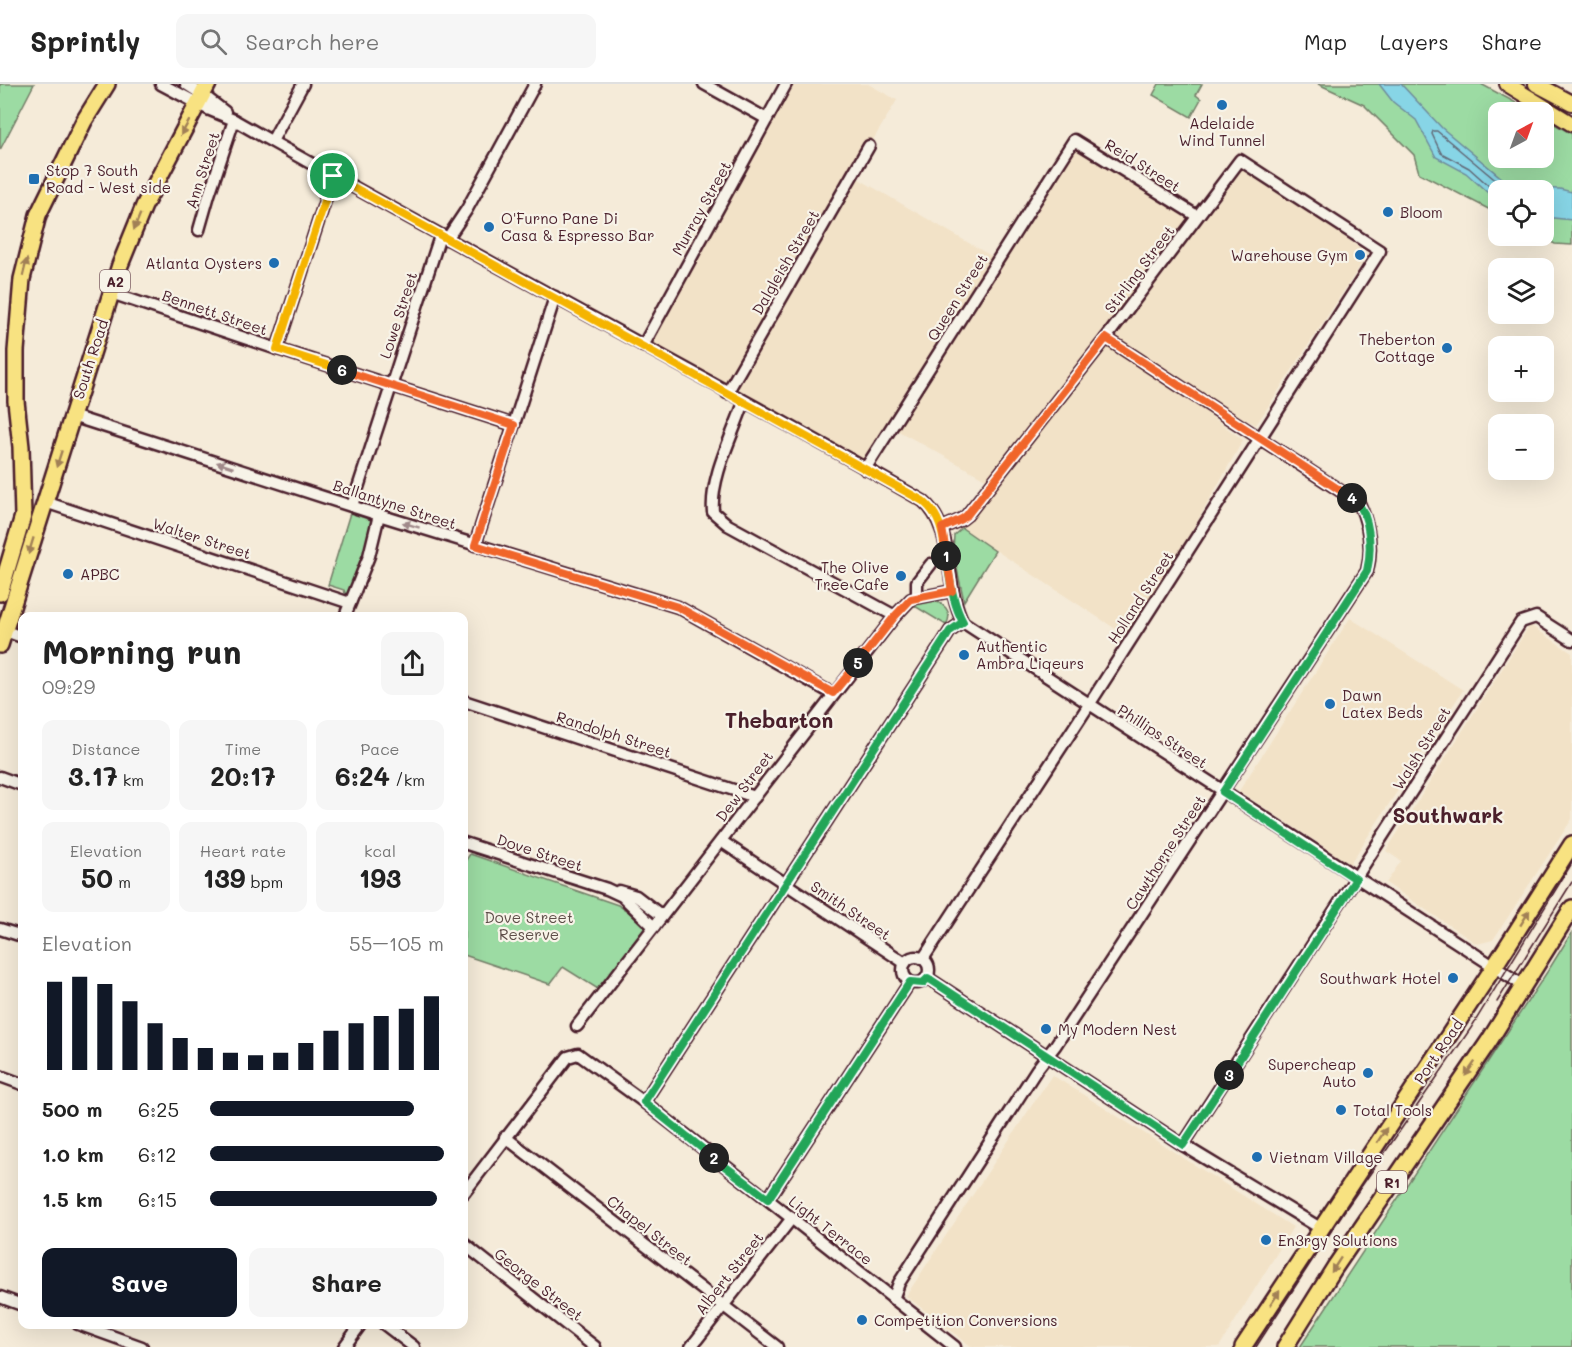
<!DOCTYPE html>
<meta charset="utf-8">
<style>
:root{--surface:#fff;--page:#f6f6f6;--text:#222;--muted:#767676;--line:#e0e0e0;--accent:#111827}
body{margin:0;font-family:Mali,sans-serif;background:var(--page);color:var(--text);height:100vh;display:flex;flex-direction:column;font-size:22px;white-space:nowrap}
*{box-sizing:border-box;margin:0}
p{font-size:20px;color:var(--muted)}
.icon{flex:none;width:33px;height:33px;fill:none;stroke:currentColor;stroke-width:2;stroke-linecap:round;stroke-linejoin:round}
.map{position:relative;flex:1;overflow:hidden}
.side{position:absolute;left:18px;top:528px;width:450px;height:717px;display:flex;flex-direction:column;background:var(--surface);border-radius:12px;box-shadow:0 6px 24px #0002}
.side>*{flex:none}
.needle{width:39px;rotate:41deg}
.buttons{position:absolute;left:1488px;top:18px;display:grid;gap:12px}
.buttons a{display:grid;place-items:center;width:66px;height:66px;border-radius:12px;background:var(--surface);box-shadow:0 6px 24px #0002;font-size:30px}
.pin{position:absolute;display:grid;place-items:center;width:51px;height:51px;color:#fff;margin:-26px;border:3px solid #fff;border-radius:50%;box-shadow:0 2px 6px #0007}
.km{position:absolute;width:30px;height:30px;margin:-15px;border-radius:50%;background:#222;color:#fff;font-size:16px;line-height:30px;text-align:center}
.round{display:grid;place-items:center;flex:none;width:63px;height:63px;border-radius:12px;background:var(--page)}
.head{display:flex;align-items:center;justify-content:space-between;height:102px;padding:0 24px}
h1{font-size:33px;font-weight:700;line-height:45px}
.stats{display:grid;grid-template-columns:repeat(3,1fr);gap:9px;height:102px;padding:6px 24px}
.stats div{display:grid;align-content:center;border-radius:12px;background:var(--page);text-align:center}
.stats b{font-size:26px;font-weight:700}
.stats small{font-size:16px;font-weight:400}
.stats p{font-size:16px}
.chart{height:168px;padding:12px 24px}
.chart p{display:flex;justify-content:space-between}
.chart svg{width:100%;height:108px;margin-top:6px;stroke:var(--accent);stroke-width:6}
.button{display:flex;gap:12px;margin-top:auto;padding:12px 24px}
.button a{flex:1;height:69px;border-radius:12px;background:var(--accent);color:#fff;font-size:24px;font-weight:700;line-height:69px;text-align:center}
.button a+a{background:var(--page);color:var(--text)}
ul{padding:0 24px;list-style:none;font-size:20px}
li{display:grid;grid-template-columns:96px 72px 1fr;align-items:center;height:45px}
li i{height:15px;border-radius:8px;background:var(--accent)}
header{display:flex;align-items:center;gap:36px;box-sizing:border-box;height:84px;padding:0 30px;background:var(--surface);border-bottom:2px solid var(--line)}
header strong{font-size:28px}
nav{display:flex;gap:33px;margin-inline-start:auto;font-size:21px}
.search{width:420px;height:54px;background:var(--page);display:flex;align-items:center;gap:15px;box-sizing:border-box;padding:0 21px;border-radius:12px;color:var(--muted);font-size:22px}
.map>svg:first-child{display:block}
.built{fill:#f2e2c7}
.green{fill:#9cdba3;stroke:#737d67;stroke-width:1.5}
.water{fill:#87d5e6;stroke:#6f8c9b;stroke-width:1.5}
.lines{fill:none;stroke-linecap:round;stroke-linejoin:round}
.shore{stroke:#626876;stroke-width:1.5}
.minor-casing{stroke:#4a1f2b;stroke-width:15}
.major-casing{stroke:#4a1f2b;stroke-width:18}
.highway-casing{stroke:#4a1f2b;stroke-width:20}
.minor{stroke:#f7f3e8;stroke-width:10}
.major{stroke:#f8e281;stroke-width:14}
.highway{stroke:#f8e281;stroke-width:15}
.tram{stroke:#4a1f2b;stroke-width:1.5}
.oneway{fill:#a18056}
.oneway2{fill:#a0898a}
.split-1-casing{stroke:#fff;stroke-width:12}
.split-2-casing{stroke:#fff;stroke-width:12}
.split-3-casing{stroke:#fff;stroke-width:12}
.split-4-casing{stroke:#fff;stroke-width:12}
.split-5-casing{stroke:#fff;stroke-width:12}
.split-6-casing{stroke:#fff;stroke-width:12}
.split-7-casing{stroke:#fff;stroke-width:12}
.split-1{stroke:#f5b400;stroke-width:8}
.split-2{stroke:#22a559;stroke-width:8}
.split-3{stroke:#22a559;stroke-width:8}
.split-4{stroke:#22a559;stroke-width:8}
.split-5{stroke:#f0652b;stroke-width:8}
.split-6{stroke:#f0652b;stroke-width:8}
.split-7{stroke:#f5b400;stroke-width:8}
.poi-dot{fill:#1f6fb2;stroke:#f7f3e8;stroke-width:2}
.labels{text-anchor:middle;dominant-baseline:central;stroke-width:4.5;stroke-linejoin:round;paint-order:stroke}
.shield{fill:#f7f3e8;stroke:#7e5f64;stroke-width:1.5}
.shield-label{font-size:14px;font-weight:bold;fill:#4a1f2b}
.poi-label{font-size:15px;fill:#4a1f2b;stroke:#f7f3e8;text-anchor:start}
.street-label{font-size:15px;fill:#4a1f2b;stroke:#f7f3e8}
.park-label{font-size:15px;fill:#5e4e49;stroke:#f7f3e8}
.district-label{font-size:21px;font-weight:bold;fill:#4a1f2b;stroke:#f7f3e8}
</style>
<header>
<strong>Sprintly</strong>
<div class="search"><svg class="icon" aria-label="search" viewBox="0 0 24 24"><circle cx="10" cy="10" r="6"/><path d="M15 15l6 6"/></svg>Search here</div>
<nav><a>Map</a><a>Layers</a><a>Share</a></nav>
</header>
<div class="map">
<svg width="1572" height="1263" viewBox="0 0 1572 1263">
<rect width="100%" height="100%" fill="#f5ebd9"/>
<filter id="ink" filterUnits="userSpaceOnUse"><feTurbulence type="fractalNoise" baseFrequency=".0167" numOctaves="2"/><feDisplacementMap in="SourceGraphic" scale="12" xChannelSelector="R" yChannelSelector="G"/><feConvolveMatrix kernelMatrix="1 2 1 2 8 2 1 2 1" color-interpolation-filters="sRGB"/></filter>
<g filter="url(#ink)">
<g class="built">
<path d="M786 0H868L897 16 852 91 998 176 1074 56 1197 132 1240 76 1368 170 1256 341 1113 259 1243 356 1131 555 954 439 991 398 893 344 865 385 643 262Z"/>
<path d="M1350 534 1463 606 1350 780 1239 707Z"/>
<path d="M1530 541 1572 569V735L1493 856 1477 860 1386 799 1401 777 1386 767Z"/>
<path d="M1052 991 1293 1143 1219 1263H972L906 1212Z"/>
</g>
<g class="green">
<path d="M0 0H34L0 66Z"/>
<path d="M1159 0H1202L1196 11 1201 15 1191 33 1153 11Z"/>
<path d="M1318 0H1481L1533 28H1498V74H1544V34L1572 50V161L1555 160 1539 152H1544V106H1498V130L1419 89 1414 71 1364 21Z"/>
<path d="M350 429 371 436 372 438 367 471 348 510 345 509 344 506 328 501Z"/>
<path d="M962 444 995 467 964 517 953 467 954 451Z"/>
<path d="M928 517C943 516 954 528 946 541L913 521Z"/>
<path d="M470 770 618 821 650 841 598 905 563 883 550 900 464 871V779Z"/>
<path d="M1572 848V1263H1300L1551 882Z"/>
</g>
<path class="water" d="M1379 0H1401L1442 44 1503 95 1528 104 1560 105 1572 108V136L1544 133V106H1498V118L1466 89 1436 73 1416 36 1393 18Z"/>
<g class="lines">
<path class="shore" d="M1498 110 1469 84 1441 69 1432 50 1433 47H1437L1499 99 1518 106"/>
<defs>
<g id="minor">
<path d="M161 0 210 26 234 36C462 166 695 286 923 417 956 445 943 500 963 538L1524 902"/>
<path d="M186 0 203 11 225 28"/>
<path d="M704 0 767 35"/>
<path d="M272 57 303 0"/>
<path d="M199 146 209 111 234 36"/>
<path d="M447 155 467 125 535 0"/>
<path d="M111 209 277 265 514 341"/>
<path d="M643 262 786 0"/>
<path d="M277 265 333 92"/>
<path d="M727 309 869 62"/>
<path d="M744 318C733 351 710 393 713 428L728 441 895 532"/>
<path d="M72 332 379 431 678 523 833 610"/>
<path d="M865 385 1074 56 1197 132"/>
<path d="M45 418 350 519"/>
<path d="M352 422 440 152"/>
<path d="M475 461 555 213"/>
<path d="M917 513V498L931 480"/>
<path d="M345 532 369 472 379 431"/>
<path d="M0 545 22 553"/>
<path d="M464 617 755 713"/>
<path d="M0 693 22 701"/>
<path d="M721 757 905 879"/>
<path d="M464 759 607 805 622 812 654 843"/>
<path d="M619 807 636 812 662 832"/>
<path d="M0 845 22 852"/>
<circle cx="916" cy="886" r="13"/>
<path d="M923 875 1096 610 1380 167 1240 76 1106 254 967 431 962 435 942 444"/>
<path d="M928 894 1183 1061 1320 1144"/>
<path d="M577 942 895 532 911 515 952 507"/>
<path d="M0 992 22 1000"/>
<path d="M644 1018 945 555 950 547 963 538"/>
<path d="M505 1053 777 1263"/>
<path d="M1183 1061 1521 538 1536 533 1572 556"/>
<path d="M464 1109 568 973 578 970 644 1018 955 1263"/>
<path d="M768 1115 910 898"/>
<path d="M464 1160 595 1263"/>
<path d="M0 1213 22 1221"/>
<path d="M893 1215 899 1199 1037 985 1055 962 1367 487C1373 464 1369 441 1359 419L1106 254"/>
<path d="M78 1240 142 1263"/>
<path d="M384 1240 414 1263"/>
<path d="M344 1263 361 1240"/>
<path d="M691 1263 792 1134"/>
</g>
<g id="major">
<path d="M1507 0 1572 40"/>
<path d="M1536 0 1572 19"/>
</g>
<g id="highway">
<path d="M0 509 23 432 21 363 16 317V267L22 195 38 131 84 37 107 0"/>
<path d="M0 561 120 181 144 122 208 0"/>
<path d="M1243 1263 1494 883 1572 760"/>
<path d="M1285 1263 1335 1183 1489 957 1572 824"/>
</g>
</defs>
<use href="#minor" class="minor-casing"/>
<use href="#major" class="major-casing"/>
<use href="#highway" class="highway-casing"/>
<use href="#minor" class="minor"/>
<use href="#major" class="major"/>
<use href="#highway" class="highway"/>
<g class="tram">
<path d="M1497 918 1572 798"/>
<path d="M1256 1263 1343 1129 1471 944 1572 779"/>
</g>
</g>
<defs><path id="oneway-solid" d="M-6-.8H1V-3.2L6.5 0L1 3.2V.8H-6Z" transform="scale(1.5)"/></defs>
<g class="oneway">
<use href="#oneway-solid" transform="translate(185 44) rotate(120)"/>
<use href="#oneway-solid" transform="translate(137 138) rotate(112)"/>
<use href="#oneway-solid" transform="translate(25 183) rotate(-76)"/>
<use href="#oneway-solid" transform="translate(59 375) rotate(108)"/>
<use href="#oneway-solid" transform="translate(31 462) rotate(107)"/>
<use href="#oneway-solid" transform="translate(1525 834) rotate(-58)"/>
<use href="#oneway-solid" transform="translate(1470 985) rotate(125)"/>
<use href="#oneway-solid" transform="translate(1382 1051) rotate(-57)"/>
<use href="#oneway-solid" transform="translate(1336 1181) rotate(123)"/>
<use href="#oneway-solid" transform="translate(1275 1214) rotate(-57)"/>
</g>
<g class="oneway2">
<use href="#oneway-solid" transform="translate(225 381) rotate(-162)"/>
<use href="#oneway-solid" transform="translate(411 441) rotate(-163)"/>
</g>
</g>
<g class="lines" filter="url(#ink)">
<defs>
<path id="split-1" d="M333 92 923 417C941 432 943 450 946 472"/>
<path id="split-2" d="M714 1074 644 1018 945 555 950 547 963 538C952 518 950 494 946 472"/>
<path id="split-3" d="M714 1074 768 1115 910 898 923 899 928 894 1183 1061 1229 991"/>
<path id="split-4" d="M1229 991 1356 795 1223 708 1367 487C1372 466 1371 427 1352 414"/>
<path id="split-5" d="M858 579 895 532 911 515 952 507 942 444 962 435 967 431 1106 254 1352 414"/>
<path id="split-6" d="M342 286 514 341 475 461 678 523 833 609 858 579"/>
<path id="split-7" d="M333 92 277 265 342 286"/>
</defs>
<use href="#split-1" class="split-1-casing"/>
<use href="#split-2" class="split-2-casing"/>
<use href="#split-3" class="split-3-casing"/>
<use href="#split-4" class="split-4-casing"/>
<use href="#split-5" class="split-5-casing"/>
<use href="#split-6" class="split-6-casing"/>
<use href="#split-7" class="split-7-casing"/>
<use href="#split-1" class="split-1"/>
<use href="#split-2" class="split-2"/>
<use href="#split-3" class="split-3"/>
<use href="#split-4" class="split-4"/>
<use href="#split-5" class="split-5"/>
<use href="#split-6" class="split-6"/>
<use href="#split-7" class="split-7"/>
</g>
<g class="poi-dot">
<circle cx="1222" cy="21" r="6"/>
<rect x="28" y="89" width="12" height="12" rx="3"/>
<circle cx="1388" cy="128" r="6"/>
<circle cx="489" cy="143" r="6"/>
<circle cx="1360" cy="171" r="6"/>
<circle cx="274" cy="179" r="6"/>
<circle cx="1447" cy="264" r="6"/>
<circle cx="68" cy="490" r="6"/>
<circle cx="901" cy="492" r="6"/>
<circle cx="964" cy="571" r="6"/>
<circle cx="1330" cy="620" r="6"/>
<circle cx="1453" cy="894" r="6"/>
<circle cx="1046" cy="945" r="6"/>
<circle cx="1368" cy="989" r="6"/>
<circle cx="1341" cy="1026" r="6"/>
<circle cx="1257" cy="1073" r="6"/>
<circle cx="1266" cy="1156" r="6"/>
<circle cx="862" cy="1236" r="6"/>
</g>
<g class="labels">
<g class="shield">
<rect x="100" y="186" width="30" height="22" rx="4.5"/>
<rect x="1377" y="1087" width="30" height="22" rx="4.5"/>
</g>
<g class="shield-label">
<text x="115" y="197">A2</text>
<text x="1392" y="1098">R1</text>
</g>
<g class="poi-label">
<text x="1222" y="39" text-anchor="middle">Adelaide<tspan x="1222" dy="17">Wind Tunnel</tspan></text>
<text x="46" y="86">Stop 7 South<tspan x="46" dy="17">Road - West side</tspan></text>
<text x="1400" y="128">Bloom</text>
<text x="501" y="134">O'Furno Pane Di<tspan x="501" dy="17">Casa &amp; Espresso Bar</tspan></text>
<text x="1348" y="171" text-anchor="end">Warehouse Gym</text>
<text x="262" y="179" text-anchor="end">Atlanta Oysters</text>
<text x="1435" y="255" text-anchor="end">Theberton<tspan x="1435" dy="17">Cottage</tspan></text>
<text x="889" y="483" text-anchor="end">The Olive<tspan x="889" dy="17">Tree Cafe</tspan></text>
<text x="80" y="490">APBC</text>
<text x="976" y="562">Authentic<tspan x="976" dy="17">Ambra Liqeurs</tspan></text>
<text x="1342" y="611">Dawn<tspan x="1342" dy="17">Latex Beds</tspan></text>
<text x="1441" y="894" text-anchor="end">Southwark Hotel</text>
<text x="1058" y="945">My Modern Nest</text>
<text x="1356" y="980" text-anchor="end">Supercheap<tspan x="1356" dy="17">Auto</tspan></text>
<text x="1353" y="1026">Total Tools</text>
<text x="1269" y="1073">Vietnam Village</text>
<text x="1278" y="1156">En3rgy Solutions</text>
<text x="874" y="1236">Competition Conversions</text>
</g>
<g class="street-label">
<text transform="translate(1143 81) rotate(32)">Reid Street</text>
<text transform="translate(202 86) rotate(-72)">Ann Street</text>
<text transform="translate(701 124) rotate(-61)">Murray Street</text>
<text transform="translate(785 178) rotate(-60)">Dalgleish Street</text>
<text transform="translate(1139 185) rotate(-53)">Stirling Street</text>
<text transform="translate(957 213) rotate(-58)">Queen Street</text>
<text transform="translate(215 228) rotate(19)">Bennett Street</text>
<text transform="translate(398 231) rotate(-72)">Lowe Street</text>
<text transform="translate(90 275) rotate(-72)">South Road</text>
<text transform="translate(395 420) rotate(18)">Ballantyne Street</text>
<text transform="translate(202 454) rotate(18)">Walter Street</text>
<text transform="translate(1140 513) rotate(-57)">Holland Street</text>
<text transform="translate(614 650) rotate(18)">Randolph Street</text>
<text transform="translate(1163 652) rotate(33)">Phillips Street</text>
<text transform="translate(1421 664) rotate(-58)">Walsh Street</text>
<text transform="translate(744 702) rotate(-53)">Dew Street</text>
<text transform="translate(540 768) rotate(18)">Dove Street</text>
<text transform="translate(1165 768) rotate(-57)">Cawthorne Street</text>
<text transform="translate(851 826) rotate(34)">Smith Street</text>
<text transform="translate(1438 967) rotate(-56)">Port Road</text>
<text transform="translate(650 1146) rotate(38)">Chapel Street</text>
<text transform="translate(831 1146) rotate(38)">Light Terrace</text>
<text transform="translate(729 1189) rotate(-52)">Albert Street</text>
<text transform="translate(539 1200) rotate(38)">George Street</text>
</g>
<g class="park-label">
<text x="529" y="833">Dove Street<tspan x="529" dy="17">Reserve</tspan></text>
</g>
<g class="district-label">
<text x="779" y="635">Thebarton</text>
<text x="1448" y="730">Southwark</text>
</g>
</g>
</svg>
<div class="buttons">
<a><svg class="needle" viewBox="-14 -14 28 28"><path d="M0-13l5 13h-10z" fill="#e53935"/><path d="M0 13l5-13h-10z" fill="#767676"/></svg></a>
<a><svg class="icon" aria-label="locate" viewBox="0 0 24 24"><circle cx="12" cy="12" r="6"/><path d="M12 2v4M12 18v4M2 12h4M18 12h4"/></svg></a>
<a><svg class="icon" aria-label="layers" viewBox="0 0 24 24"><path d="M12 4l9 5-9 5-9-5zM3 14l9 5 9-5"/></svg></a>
<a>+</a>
<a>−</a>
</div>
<div class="pin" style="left:333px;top:92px;background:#1e9e55"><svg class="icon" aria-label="arrive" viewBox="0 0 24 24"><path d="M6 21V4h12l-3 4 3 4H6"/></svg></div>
<b class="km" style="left:946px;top:472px">1</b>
<b class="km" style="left:714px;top:1074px">2</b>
<b class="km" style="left:1229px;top:991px">3</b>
<b class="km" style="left:1352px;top:414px">4</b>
<b class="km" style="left:858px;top:579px">5</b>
<b class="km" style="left:342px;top:286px">6</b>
<section class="side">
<div class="head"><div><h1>Morning run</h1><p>09:29</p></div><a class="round"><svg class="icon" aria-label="share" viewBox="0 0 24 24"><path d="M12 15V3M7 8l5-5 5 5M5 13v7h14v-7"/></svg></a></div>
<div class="stats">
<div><p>Distance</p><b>3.17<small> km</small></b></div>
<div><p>Time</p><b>20:17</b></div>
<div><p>Pace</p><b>6:24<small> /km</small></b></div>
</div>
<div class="stats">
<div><p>Elevation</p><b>50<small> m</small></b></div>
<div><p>Heart rate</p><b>139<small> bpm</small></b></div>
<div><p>kcal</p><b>193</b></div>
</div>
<div class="chart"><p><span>Elevation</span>55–105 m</p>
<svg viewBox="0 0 160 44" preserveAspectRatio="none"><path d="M5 44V8M15 44V6M25 44V9M35 44V16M45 44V25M55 44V31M65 44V35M75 44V37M85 44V38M95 44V37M105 44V33M115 44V28M125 44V25M135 44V22M145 44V19M155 44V14"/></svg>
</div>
<ul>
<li><b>500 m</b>6:25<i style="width:87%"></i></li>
<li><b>1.0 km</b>6:12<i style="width:100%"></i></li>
<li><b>1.5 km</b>6:15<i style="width:97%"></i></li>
</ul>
<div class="button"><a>Save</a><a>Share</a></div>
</section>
</div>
